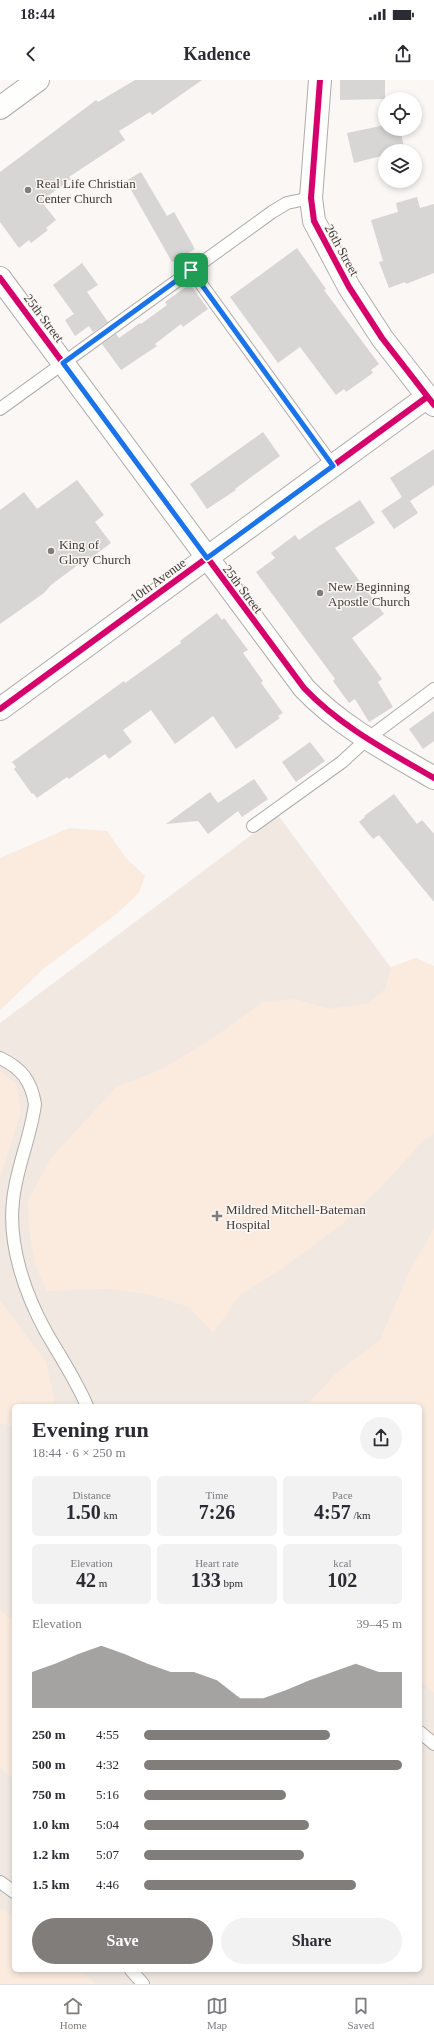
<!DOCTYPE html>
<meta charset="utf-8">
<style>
:root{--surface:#fff;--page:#f2f2f3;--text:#2b2b33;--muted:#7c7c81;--line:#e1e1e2;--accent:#807d7b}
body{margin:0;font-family:"Times New Roman",serif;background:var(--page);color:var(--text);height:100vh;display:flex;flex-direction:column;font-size:15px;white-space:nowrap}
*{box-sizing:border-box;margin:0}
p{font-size:13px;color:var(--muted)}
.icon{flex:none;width:22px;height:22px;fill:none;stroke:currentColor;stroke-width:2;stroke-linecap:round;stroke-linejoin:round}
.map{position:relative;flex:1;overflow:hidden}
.details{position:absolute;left:12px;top:1324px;width:410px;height:568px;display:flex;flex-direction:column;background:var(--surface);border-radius:6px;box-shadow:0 2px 6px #0003}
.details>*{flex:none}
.buttons{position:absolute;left:378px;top:12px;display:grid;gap:8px}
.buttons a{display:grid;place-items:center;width:44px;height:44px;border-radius:50%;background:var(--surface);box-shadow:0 2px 6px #0003;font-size:20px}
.pin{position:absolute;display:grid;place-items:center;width:34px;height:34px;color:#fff;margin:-17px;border-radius:8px;box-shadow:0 2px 6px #0006}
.round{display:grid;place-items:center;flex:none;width:42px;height:42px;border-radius:21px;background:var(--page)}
.summary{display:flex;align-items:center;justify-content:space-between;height:68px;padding:0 20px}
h1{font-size:22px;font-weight:800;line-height:30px}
.metrics{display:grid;grid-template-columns:repeat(3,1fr);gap:6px;height:68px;padding:4px 20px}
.metrics div{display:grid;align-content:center;border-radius:6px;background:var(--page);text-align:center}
.metrics b{font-size:20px;font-weight:800}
.metrics small{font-size:11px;font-weight:400}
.metrics p{font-size:11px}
.chart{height:112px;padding:8px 20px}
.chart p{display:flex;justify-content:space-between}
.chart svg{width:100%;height:72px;margin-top:4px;fill:var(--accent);opacity:.7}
.primary-button{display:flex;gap:8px;margin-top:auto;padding:8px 20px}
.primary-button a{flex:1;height:46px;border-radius:24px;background:var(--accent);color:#fff;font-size:16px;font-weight:800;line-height:46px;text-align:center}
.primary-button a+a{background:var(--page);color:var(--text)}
ul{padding:0 20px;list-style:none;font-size:13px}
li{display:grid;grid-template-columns:64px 48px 1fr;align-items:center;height:30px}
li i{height:10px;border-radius:5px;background:var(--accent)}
.status{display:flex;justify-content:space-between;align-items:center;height:28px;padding:0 20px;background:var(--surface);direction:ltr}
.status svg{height:11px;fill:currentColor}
header{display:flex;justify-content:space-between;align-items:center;height:52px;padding:0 20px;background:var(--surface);font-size:18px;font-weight:800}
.tabs{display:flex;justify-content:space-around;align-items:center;height:56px;border-top:1px solid var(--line);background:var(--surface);font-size:11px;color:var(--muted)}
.tabs a{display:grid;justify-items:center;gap:2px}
.tabs .current{color:var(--accent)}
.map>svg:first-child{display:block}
.built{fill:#f1e8e2}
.green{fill:#fbeade}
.building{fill:#d8d6d4}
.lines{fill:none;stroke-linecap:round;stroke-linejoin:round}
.service-casing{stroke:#afacaa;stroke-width:14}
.minor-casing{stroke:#afacaa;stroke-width:24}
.service{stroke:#fefefd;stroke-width:12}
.minor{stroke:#fefefd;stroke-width:22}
.cycleway-casing{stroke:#fcf6f2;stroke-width:8}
.cycleway{stroke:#d6006c;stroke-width:6}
.route-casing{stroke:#fff;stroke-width:8}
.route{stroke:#1a73e8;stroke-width:5}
.poi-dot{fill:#807d7b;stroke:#fcf6f2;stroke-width:1.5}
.labels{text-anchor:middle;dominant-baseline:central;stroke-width:3;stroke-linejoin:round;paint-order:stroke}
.poi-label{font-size:13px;fill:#3e3b3a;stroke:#fcf6f2;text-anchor:start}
.street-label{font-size:13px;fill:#3e3b3a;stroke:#fcf6f2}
</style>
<div class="status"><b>18:44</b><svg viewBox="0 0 49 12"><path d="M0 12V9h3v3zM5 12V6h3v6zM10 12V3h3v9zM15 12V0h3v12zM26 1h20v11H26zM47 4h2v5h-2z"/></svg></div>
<header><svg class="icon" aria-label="back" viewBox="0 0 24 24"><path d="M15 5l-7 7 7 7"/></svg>Kadence<svg class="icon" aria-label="share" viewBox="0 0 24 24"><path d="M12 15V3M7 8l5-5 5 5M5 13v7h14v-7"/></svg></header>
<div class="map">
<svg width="434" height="1904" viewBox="0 0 434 1904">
<rect width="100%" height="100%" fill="#faf7f4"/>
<path class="built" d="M278 735 434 946V1904H61L48 1890H420V1326H14V1853L0 1850V943Z"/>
<g class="green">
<path d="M69 748 107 751 125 777 145 796 139 813 116 834 42 890 0 930V778Z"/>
<path d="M416 878 434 886V1053L423 1061 382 1106 342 1144 283 1188 240 1215 213 1253 189 1227 148 1214 110 1209 47 1211 35 1185 29 1151 28 1121 51 1078 116 1007 162 989 210 960 263 922 295 919 330 929 368 923 385 909 391 887Z"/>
<path d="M0 991 16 1003 21 1032 0 1099Z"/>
<path d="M434 1148V1613L420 1601V1326H306L335 1294 380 1260 410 1190Z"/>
<path d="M0 1220 46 1282 56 1326H14V1347L0 1343Z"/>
<path d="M0 1528 5 1535 14 1540V1700L0 1688Z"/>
<path d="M0 1828 14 1837V1890H80L96 1904H0Z"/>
</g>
<g class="building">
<path d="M135 0H202L152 35 150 32 119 51 125 60 69 97 71 99 41 121 56 140 46 148 48 150 31 163 29 160 19 168 0 142V92L96 20 98 22Z"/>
<path d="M340 0H385V19L340 20Z"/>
<path d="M385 45V49H400L405 71H385V75L354 83 347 53Z"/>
<path d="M141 92 167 136 174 132 195 169 172 182 126 101Z"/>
<path d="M417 117 420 128 434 124V193L406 204 405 202 389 208 379 182 383 181 371 140 398 132 396 123Z"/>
<path d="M297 168 326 209 324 210 379 284 371 290 373 293 346 312 344 309 336 315 300 267 278 283 230 217Z"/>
<path d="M82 183 98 205 87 212 108 242 93 252 89 246 75 256 65 240 74 234 53 205Z"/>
<path d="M190 204 208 229 183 247 181 244 155 264 157 266 121 290 102 264 116 254 119 258 140 243 141 244 167 225 165 222Z"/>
<path d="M263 352 280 376 235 409 236 410 207 429 190 404Z"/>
<path d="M434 369V405L410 421 418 433 394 449 381 431 402 417 390 398Z"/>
<path d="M77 400 104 435 95 442 111 463 88 480 87 478 51 505 44 513 0 544V430L24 412 37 429Z"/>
<path d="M360 420 375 443 335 468 384 534 352 558 382 599 378 602 393 627 369 642 355 619 349 623 333 601 335 599 256 492 275 478 271 473 295 455 299 460 319 446Z"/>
<path d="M217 533 222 540 224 538 248 570 243 573 263 601 261 603 283 633 278 636 280 638 236 669 213 636 175 664 151 630 123 650 132 662 109 679 105 674 69 699 67 697 37 718 33 713 32 714 14 689 16 687 12 682 124 601 125 603 181 563 180 561Z"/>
<path d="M434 631V661L423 669 409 649Z"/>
<path d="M310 662 325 681 296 702 282 682Z"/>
<path d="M254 699 268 719 242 737 238 731 208 754 198 741 166 744 210 712 218 723Z"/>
<path d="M394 714 417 744 422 740 434 754V822L379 755 373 759 359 742 365 737 364 736Z"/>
</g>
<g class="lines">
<defs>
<g id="service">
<path d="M191 190 333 386"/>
<path d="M0 329 272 132 287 123 301 120"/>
<path d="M253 746 342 682 367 659 434 609"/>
<path d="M0 978C21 988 31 1000 35 1024 31 1057 16 1088 13 1121 8 1165 25 1214 46 1252 60 1276 76 1300 87 1326"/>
<path d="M420 1652 434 1664"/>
<path d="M0 1802 14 1812"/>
<path d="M131 1890 143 1904"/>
</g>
<g id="minor">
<path d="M320 0 311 118 314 141 349 207 382 258 434 325"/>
<path d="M0 28 38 0"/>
<path d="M0 198 304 608C341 647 388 671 434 698"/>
<path d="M0 629 427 317"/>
</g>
</defs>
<use href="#service" class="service-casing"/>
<use href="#minor" class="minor-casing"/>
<use href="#service" class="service"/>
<use href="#minor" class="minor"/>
<defs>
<g id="cycleway">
<path d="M320 0 311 118 314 141 349 207 382 258 434 325"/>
<path d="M0 198 304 608C341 647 388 671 434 698"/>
<path d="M0 629 427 317"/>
</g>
</defs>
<use href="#cycleway" class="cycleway-casing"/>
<use href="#cycleway" class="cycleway"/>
</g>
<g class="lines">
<defs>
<path id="route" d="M191 190 333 386 207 478 63 283Z"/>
</defs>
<use href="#route" class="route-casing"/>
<use href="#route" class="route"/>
</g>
<g class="poi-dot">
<circle cx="28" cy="110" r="4"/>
<circle cx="51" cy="471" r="4"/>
<circle cx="320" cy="513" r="4"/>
<path d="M215 1130h4v4h4v4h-4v4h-4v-4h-4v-4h4z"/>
</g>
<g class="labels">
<g class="poi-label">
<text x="36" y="103">Real Life Christian<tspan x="36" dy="15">Center Church</tspan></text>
<text x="59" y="464">King of<tspan x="59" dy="15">Glory Church</tspan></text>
<text x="328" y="506">New Beginning<tspan x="328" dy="15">Apostle Church</tspan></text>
<text x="226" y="1129">Mildred Mitchell-Bateman<tspan x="226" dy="15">Hospital</tspan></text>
</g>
<g class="street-label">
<text transform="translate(342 170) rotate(61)">26th Street</text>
<text transform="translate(44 238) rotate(53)">25th Street</text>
<text transform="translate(158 500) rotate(-36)">10th Avenue</text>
<text transform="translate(243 509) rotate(53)">25th Street</text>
</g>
</g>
</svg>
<div class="buttons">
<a><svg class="icon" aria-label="locate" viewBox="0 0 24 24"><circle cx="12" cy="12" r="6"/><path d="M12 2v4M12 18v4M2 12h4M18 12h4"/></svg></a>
<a><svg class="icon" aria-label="layers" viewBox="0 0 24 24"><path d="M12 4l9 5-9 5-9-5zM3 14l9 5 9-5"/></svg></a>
</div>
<div class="pin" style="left:191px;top:190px;background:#1e9e55"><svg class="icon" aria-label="arrive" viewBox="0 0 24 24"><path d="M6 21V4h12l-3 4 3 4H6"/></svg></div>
<section class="details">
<div class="summary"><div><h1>Evening run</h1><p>18:44 · 6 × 250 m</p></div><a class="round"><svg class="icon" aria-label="share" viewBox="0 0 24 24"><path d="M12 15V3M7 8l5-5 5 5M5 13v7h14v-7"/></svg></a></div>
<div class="metrics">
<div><p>Distance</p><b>1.50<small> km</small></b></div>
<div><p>Time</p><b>7:26</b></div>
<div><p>Pace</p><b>4:57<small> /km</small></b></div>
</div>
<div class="metrics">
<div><p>Elevation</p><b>42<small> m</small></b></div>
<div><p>Heart rate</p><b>133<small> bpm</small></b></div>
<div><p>kcal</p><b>102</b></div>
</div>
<div class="chart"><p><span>Elevation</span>39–45 m</p>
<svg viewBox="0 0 160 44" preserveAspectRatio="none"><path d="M0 44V22L10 17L20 11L30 6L40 11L50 17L60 22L70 22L80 27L90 38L100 38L110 33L120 27L130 22L140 17L150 22L160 22V44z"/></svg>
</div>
<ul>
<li><b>250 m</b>4:55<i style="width:72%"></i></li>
<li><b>500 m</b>4:32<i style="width:100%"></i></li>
<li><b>750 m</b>5:16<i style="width:55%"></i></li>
<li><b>1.0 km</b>5:04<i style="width:64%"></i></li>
<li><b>1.2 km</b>5:07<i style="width:62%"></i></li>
<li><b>1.5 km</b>4:46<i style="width:82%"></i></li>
</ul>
<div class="primary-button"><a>Save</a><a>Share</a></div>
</section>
</div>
<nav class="tabs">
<a class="current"><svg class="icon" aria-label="home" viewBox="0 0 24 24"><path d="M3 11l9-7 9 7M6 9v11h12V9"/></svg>Home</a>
<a><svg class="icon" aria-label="map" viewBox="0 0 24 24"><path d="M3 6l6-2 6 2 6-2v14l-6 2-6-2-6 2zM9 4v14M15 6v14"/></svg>Map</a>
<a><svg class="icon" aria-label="saved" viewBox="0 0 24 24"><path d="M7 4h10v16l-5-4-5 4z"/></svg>Saved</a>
</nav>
